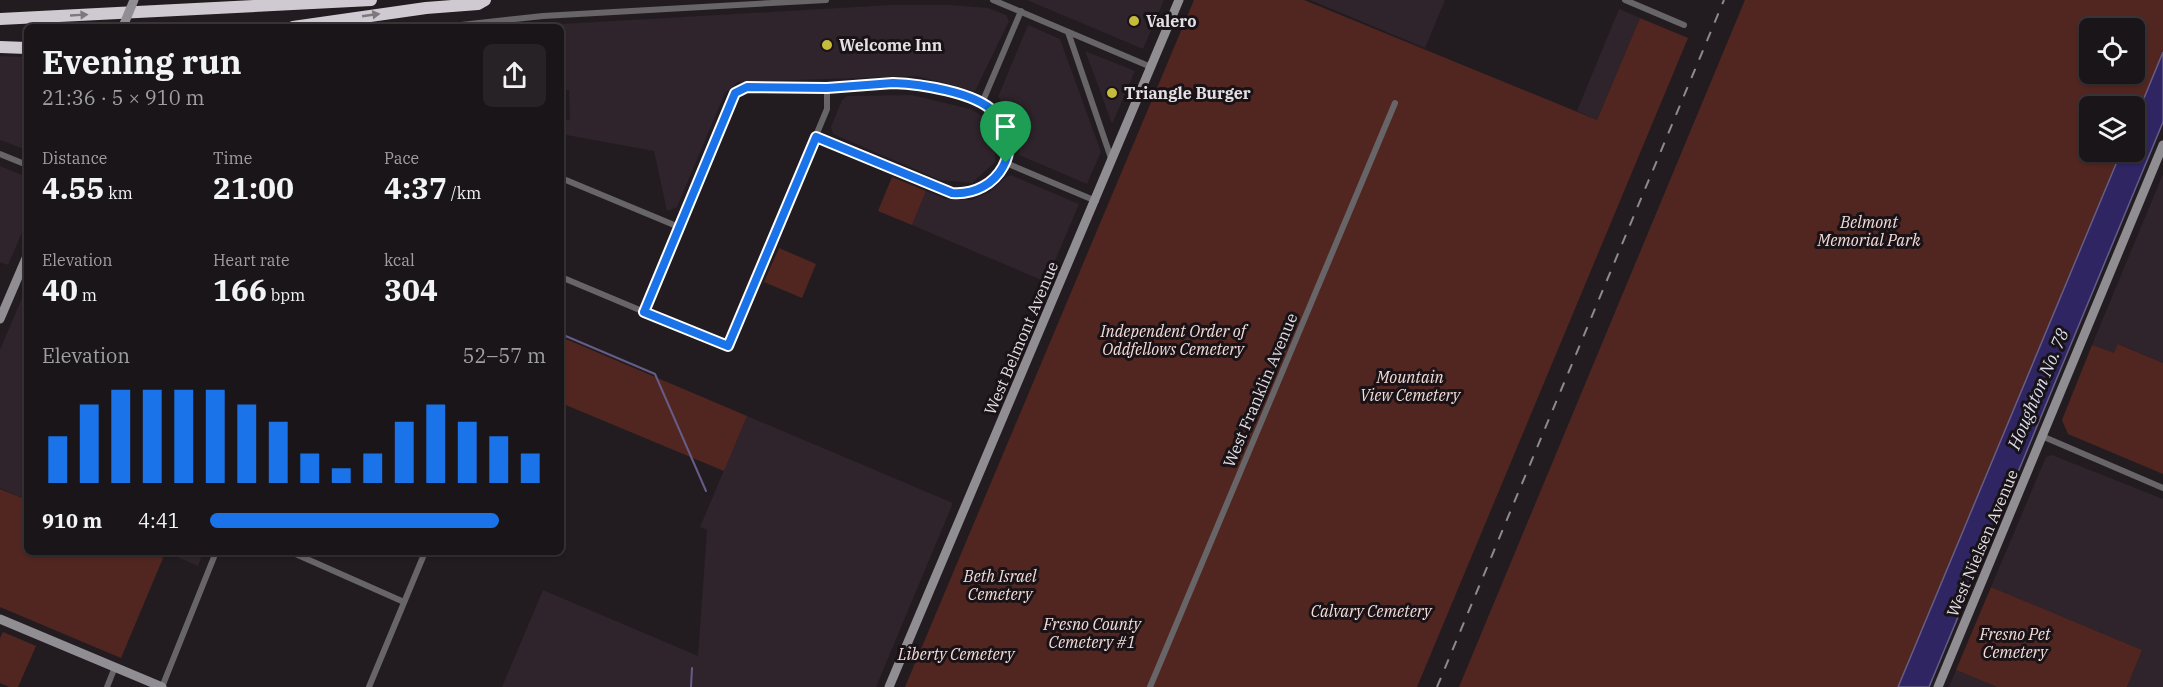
<!DOCTYPE html>
<meta charset="utf-8">
<style>
:root{--surface:#1a1518;--page:#272225;--text:#f1f3f6;--muted:#9f9fa2;--line:#383437;--accent:#1a73e8}
body{margin:0;font-family:"IBM Plex Serif",serif;background:var(--page);color:var(--text);height:100vh;display:flex;flex-direction:column;font-size:22px;white-space:nowrap}
*{box-sizing:border-box;margin:0}
p{font-size:20px;color:var(--muted)}
.icon{flex:none;width:33px;height:33px;fill:none;stroke:currentColor;stroke-width:2;stroke-linecap:round;stroke-linejoin:round}
.map{position:relative;flex:1;overflow:hidden}
.panel{position:absolute;left:24px;top:24px;width:540px;height:531px;display:flex;flex-direction:column;background:var(--surface);border-radius:9px;box-shadow:0 2px 4px #0004,0 0 0 2px var(--line)}
.panel>*{flex:none}
.tools{position:absolute;left:2079px;top:18px;display:grid;gap:12px}
.tools a{display:grid;place-items:center;width:66px;height:66px;border-radius:9px;background:var(--surface);box-shadow:0 2px 4px #0004,0 0 0 2px var(--line);font-size:30px}
.pin{position:absolute;display:grid;place-items:center;width:51px;height:51px;color:#fff;margin:-62px -26px;border-radius:50% 50% 50% 0;rotate:-45deg;box-shadow:0 0 6px #0007}
.pin .icon{rotate:45deg}
.round{display:grid;place-items:center;flex:none;width:63px;height:63px;border-radius:9px;background:var(--page)}
.overview{display:flex;align-items:center;justify-content:space-between;height:102px;padding:0 18px}
h1{font-size:33px;font-weight:700;line-height:45px}
.figures{display:grid;grid-template-columns:repeat(3,1fr);gap:9px;height:102px;padding:6px 18px}
.figures div{display:grid;align-content:center}
.figures b{font-size:30px;font-weight:700}
.figures small{font-size:16px;font-weight:400}
.figures p{font-size:16px}
.chart{height:168px;padding:12px 18px}
.chart p{display:flex;justify-content:space-between}
.chart svg{width:100%;height:108px;margin-top:6px;stroke:var(--accent);stroke-width:6}
ul{padding:0 18px;list-style:none;font-size:20px}
li{display:grid;grid-template-columns:96px 72px 1fr;align-items:center;height:45px}
li i{height:15px;border-radius:8px;background:var(--accent)}
.map>svg:first-child{display:block}
.built{fill:#2f232c}
.green{fill:#522620;fill-rule:evenodd}
.water{fill:#2f2562;stroke:#655d88;stroke-width:1.5}
.lines{fill:none;stroke-linecap:round;stroke-linejoin:round}
.stream{stroke:#655d88;stroke-width:2}
.street{stroke:#676568;stroke-width:6}
.secondary{stroke:#918e93;stroke-width:9}
.highway{stroke:#cfcad2;stroke-width:12}
.rail{stroke:#8e898d;stroke-width:2;stroke-dasharray:10 10;stroke-linecap:butt}
.secondary-bridge{stroke:#918e93;stroke-width:9}
.oneway{fill:#7d787e}
.route-casing{stroke:#fff;stroke-width:12}
.route{stroke:#1a73e8;stroke-width:8}
.poi-dot{fill:#c6bc3c;stroke:#191317;stroke-width:2}
.labels{text-anchor:middle;dominant-baseline:central;stroke-width:6;stroke-linejoin:round;paint-order:stroke}
.poi-label{font-size:16px;font-weight:bold;fill:#e3dfe2;stroke:#191317;text-anchor:start}
.park-label{font-size:16px;font-style:italic;fill:#f5ddd9;stroke:#191317}
.street-label{font-size:16px;fill:#e3dfe2;stroke:#191317}
.water-label{font-size:18px;font-style:italic;fill:#dbdbef;stroke:#191317}
</style>
<div class="map">
<svg width="2163" height="687" viewBox="0 0 2163 687">
<rect width="100%" height="100%" fill="#221c20"/>
<g class="built">
<path d="M1027 0H1164L1143 49Z"/>
<path d="M1310 0H1445L1425 48Z"/>
<path d="M890 5H950L988 8 1006 15 1009 21 975 91 917 76 738 82 725 93 677 207 667 211 654 151 561 134V120H570L569 90H561V27H511Z"/>
<path d="M1619 9 1640 18 1597 120 1577 111Z"/>
<path d="M1028 25 1060 39 1101 152 1087 184 1019 155 1020 140 1018 126 1011 112 998 97Z"/>
<path d="M1085 51 1135 71 1112 124 1095 77Z"/>
<path d="M0 56 27 57V150L0 140Z"/>
<path d="M912 95 970 109 986 118 995 131V162L972 183 940 180 833 134 831 127 842 100 847 96Z"/>
<path d="M0 166 27 177V221L8 265 0 262Z"/>
<path d="M2163 174V363L2119 344 2114 354 2092 345Z"/>
<path d="M1011 175 1079 204 1046 282 912 225 926 191 945 199 971 200 990 192 1006 177Z"/>
<path d="M27 286V500L0 488V350Z"/>
<path d="M747 416 953 503 876 687H502L543 590 698 656 707 530 700 527Z"/>
<path d="M2052 455 2163 499V687H2127L2142 650 1991 587 2046 457Z"/>
<path d="M148 552H203L198 566 166 552 163 558Z"/>
<path d="M1956 670 1997 687H1949Z"/>
</g>
<g class="green">
<path d="M1194 0H1304L1597 120 1640 18 1688 38 1417 687H905Z"/>
<path d="M1745 0H2163V52L2135 120 2134 106H2090V152H2121L1898 687H1459ZM2090 28H2134V74H2090Z"/>
<path d="M892 177 926 191 912 225 878 211Z"/>
<path d="M779 248 816 264 802 298 764 282Z"/>
<path d="M561 337 747 416 724 471 561 403Z"/>
<path d="M2118 344 2163 363V474L2068 434 2062 420 2092 345 2114 353Z"/>
<path d="M0 489 27 500V552H148L163 558 121 658 0 607Z"/>
<path d="M1991 587 2142 650 2127 687H1997L1956 670Z"/>
<path d="M3 632 36 646 18 687H9L0 683V638Z"/>
</g>
<path class="water" d="M2163 52V122L1929 687H1898L2121 152H2134L2135 120Z"/>
<g class="lines">
<g class="stream">
<path d="M561 334 655 374 706 491"/>
<path d="M691 687 692 668"/>
</g>
<g class="street">
<path d="M993 0 1151 67"/>
<path d="M1625 0 1684 25"/>
<path d="M443 27 543 16 826 0"/>
<path d="M1068 32 1112 161"/>
<path d="M982 103 1021 11"/>
<path d="M0 154 27 165"/>
<path d="M1006 163 1096 201"/>
<path d="M561 178 679 227"/>
<path d="M561 277 728 347 827 109V88"/>
<path d="M643 312 735 93 747 87 827 88 893 83 930 86 965 96 988 106 997 115 1004 126 1008 146 1006 163 991 182 976 191 959 194 936 188 816 137"/>
<path d="M2044 437 2163 488"/>
<path d="M291 552 404 602"/>
<path d="M107 687 115 667"/>
<path d="M162 687 216 552"/>
<path d="M369 687 425 552"/>
<path d="M1150 687 1395 103"/>
</g>
<g class="secondary">
<path d="M0 319 27 256"/>
<path d="M0 619 162 687"/>
<path d="M889 687 1179 0"/>
<path d="M1938 687 2163 145"/>
</g>
<g class="highway">
<path d="M0 19 371 0"/>
<path d="M293 27 426 8 478 4 485 0"/>
<path d="M0 47 27 48"/>
</g>
<path class="rail" d="M1437 687 1724 0"/>
<path class="secondary-bridge" d="M124 24 134 0"/>
</g>
<defs><path id="oneway-solid" d="M-6-.8H1V-3.2L6.5 0L1 3.2V.8H-6Z" transform="scale(1.5)"/></defs>
<g class="oneway">
<use href="#oneway-solid" transform="translate(79 15) rotate(-3)"/>
<use href="#oneway-solid" transform="translate(371 15) rotate(-8)"/>
</g>
<g class="lines">
<defs>
<path id="route" d="M893 83C920 84 975 92 994 112 1028 146 998 197 952 193L816 137 728 346 644 312 735 93 747 87 827 88Z"/>
</defs>
<use href="#route" class="route-casing"/>
<use href="#route" class="route"/>
</g>
<g class="poi-dot">
<circle cx="1134" cy="21" r="6"/>
<circle cx="827" cy="45" r="6"/>
<circle cx="1112" cy="93" r="6"/>
</g>
<g class="labels">
<g class="poi-label">
<text x="1146" y="21">Valero</text>
<text x="839" y="45">Welcome Inn</text>
<text x="1124" y="93">Triangle Burger</text>
</g>
<g class="park-label">
<text x="1869" y="222">Belmont<tspan x="1869" dy="18">Memorial Park</tspan></text>
<text x="1173" y="331">Independent Order of<tspan x="1173" dy="18">Oddfellows Cemetery</tspan></text>
<text x="1410" y="377">Mountain<tspan x="1410" dy="18">View Cemetery</tspan></text>
<text x="1000" y="576">Beth Israel<tspan x="1000" dy="18">Cemetery</tspan></text>
<text x="1371" y="611">Calvary Cemetery</text>
<text x="1092" y="624">Fresno County<tspan x="1092" dy="18">Cemetery #1</tspan></text>
<text x="2015" y="634">Fresno Pet<tspan x="2015" dy="18">Cemetery</tspan></text>
<text x="956" y="654">Liberty Cemetery</text>
</g>
<g class="street-label">
<text transform="translate(1021 338) rotate(-67)">West Belmont Avenue</text>
<text transform="translate(1260 390) rotate(-67)">West Franklin Avenue</text>
<text transform="translate(1982 543) rotate(-67)">West Nielsen Avenue</text>
</g>
<g class="water-label">
<text transform="translate(2038 389) rotate(-67)">Houghton No. 78</text>
</g>
</g>
</svg>
<div class="tools">
<a><svg class="icon" aria-label="locate" viewBox="0 0 24 24"><circle cx="12" cy="12" r="6"/><path d="M12 2v4M12 18v4M2 12h4M18 12h4"/></svg></a>
<a><svg class="icon" aria-label="layers" viewBox="0 0 24 24"><path d="M12 4l9 5-9 5-9-5zM3 14l9 5 9-5"/></svg></a>
</div>
<div class="pin" style="left:1006px;top:163px;background:#1e9e55"><svg class="icon" aria-label="arrive" viewBox="0 0 24 24"><path d="M6 21V4h12l-3 4 3 4H6"/></svg></div>
<section class="panel">
<div class="overview"><div><h1>Evening run</h1><p>21:36 · 5 × 910 m</p></div><a class="round"><svg class="icon" aria-label="share" viewBox="0 0 24 24"><path d="M12 15V3M7 8l5-5 5 5M5 13v7h14v-7"/></svg></a></div>
<div class="figures">
<div><p>Distance</p><b>4.55<small> km</small></b></div>
<div><p>Time</p><b>21:00</b></div>
<div><p>Pace</p><b>4:37<small> /km</small></b></div>
</div>
<div class="figures">
<div><p>Elevation</p><b>40<small> m</small></b></div>
<div><p>Heart rate</p><b>166<small> bpm</small></b></div>
<div><p>kcal</p><b>304</b></div>
</div>
<div class="chart"><p><span>Elevation</span>52–57 m</p>
<svg viewBox="0 0 160 44" preserveAspectRatio="none"><path d="M5 44V25M15 44V12M25 44V6M35 44V6M45 44V6M55 44V6M65 44V12M75 44V19M85 44V32M95 44V38M105 44V32M115 44V19M125 44V12M135 44V19M145 44V25M155 44V32"/></svg>
</div>
<ul>
<li><b>910 m</b>4:41<i style="width:86%"></i></li>
</ul>
</section>
</div>
